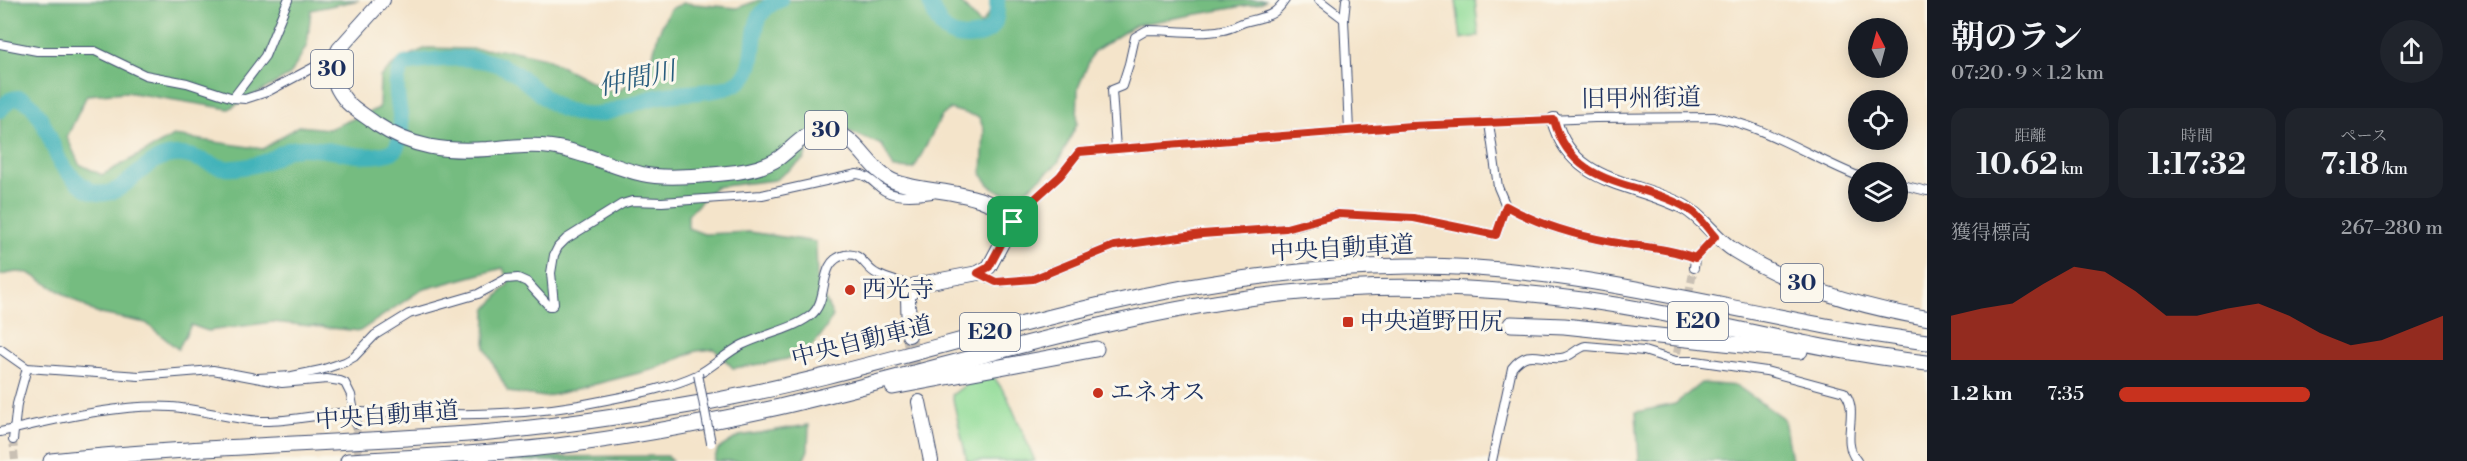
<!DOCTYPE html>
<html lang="ja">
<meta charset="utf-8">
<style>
:root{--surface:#171b24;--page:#20242c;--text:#f1f3f6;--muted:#9ea1a6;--accent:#c8321e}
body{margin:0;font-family:"Libre Bodoni","Noto Serif JP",serif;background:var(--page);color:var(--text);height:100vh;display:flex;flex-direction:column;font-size:22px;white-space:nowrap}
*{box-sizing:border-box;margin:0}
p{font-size:20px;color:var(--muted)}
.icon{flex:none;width:33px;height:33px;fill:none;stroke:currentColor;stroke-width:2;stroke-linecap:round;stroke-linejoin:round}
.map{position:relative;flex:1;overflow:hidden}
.panel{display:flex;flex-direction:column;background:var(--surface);width:540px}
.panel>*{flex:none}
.needle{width:39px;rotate:354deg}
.tools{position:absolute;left:1848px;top:18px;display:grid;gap:12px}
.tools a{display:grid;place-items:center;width:60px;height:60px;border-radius:50%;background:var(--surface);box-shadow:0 3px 15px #0003;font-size:30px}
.pin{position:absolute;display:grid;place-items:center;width:51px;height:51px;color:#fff;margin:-26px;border-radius:12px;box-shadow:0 3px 9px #0006}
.round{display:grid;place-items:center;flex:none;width:63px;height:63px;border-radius:32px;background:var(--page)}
.headline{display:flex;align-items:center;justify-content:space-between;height:102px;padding:0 24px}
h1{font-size:33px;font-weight:700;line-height:45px}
.metrics{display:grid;grid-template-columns:repeat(3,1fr);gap:9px;height:102px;padding:6px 24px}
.metrics div{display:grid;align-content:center;border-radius:15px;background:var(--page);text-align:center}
.metrics b{font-size:30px;font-weight:700}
.metrics small{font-size:16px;font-weight:400}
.metrics p{font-size:16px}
.chart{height:168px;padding:12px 24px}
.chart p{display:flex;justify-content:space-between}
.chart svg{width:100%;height:108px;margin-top:6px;fill:var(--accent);opacity:.7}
ul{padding:0 24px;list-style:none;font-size:20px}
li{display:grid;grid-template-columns:96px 72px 1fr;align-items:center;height:45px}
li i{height:15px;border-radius:8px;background:var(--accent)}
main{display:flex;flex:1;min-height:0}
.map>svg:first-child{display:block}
.green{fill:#91dc98;stroke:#56867b;stroke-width:1.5}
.forest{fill:#74bc80;stroke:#48766f;stroke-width:1.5}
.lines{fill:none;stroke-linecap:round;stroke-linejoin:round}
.river{stroke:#43b3ba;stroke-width:16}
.street-tunnel{stroke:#c9c0b4;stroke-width:8;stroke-dasharray:8 4;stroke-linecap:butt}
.primary-tunnel{stroke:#c9c0b4;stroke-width:14;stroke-dasharray:14 7;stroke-linecap:butt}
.street-casing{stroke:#3c4a6e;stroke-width:10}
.primary-casing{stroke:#3c4a6e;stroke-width:16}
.highway-casing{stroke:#3c4a6e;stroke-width:17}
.street{stroke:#fff;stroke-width:8}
.primary{stroke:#fff;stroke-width:14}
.highway{stroke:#fff;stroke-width:15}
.street-bridge-casing{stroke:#3c4a6e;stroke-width:10;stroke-linecap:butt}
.street-bridge{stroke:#fff;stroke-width:8}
.route-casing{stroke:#fff;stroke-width:12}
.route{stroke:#c8321e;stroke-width:8}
.poi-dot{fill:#c8321e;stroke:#fbf7ec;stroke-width:2}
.labels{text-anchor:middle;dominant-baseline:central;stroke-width:6;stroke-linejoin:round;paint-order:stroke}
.shield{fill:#fbf7ec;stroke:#5e6b89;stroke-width:1.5}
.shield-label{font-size:22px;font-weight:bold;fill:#1b2f5e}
.street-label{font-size:24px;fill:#1b2f5e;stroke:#fbf7ec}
.poi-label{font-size:24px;fill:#1b2f5e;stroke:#fbf7ec;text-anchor:start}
.water-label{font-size:26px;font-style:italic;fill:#295d7e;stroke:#fbf7ec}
</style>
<main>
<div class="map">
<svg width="1927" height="461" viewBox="0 0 1927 461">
<rect width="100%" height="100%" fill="#fbf7ec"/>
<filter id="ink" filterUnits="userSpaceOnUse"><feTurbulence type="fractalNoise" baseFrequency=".0167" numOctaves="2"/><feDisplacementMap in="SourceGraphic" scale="12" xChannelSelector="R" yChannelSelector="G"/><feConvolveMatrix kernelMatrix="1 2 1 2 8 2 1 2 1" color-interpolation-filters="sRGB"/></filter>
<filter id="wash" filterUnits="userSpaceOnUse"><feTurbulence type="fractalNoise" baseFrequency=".008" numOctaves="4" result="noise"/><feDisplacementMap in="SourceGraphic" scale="24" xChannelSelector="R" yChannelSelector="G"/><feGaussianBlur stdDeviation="1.35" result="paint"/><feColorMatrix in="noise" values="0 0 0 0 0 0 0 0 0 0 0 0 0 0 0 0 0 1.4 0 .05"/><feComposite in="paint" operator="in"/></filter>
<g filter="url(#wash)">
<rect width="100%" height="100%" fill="#f4e4ca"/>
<g class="green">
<path d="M1456 0H1475L1479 36 1461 39Z"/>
<path d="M994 377 1007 396 1035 461H967L952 395 968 383Z"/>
</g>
<g class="forest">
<path d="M0 0H359L311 10 307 45 290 75 229 109 126 92 87 95 67 137 79 164 102 175 174 136 263 149 298 126 329 129 379 108 380 77 400 59 427 48 509 50 545 58 607 90H620L651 63 658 34 670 9 684 3 737 8 759 0H958L981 25 998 0H1265L1261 3 1135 25 1093 52 1078 88 1077 124 1058 163 1016 199 991 187 982 175 984 130 979 117 950 109 941 117 914 169 894 168 882 145 819 119 804 159 775 180 715 187 688 215V228L704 234 750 232 816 242 817 282 833 316C825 330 817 344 803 353 791 361 748 366 733 368L714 349 696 351 655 369 545 397 508 392 485 348 486 310 509 283 503 268 421 290 360 331 272 322 208 331 191 325 178 349 146 323 96 313 29 273 16 272 0 275Z"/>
<path d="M1701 383 1737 386 1784 419 1791 461H1639L1636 412 1675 404Z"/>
<path d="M809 425 808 450 803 461H714L718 449 739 436Z"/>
<path d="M667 456 672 461H509L523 457Z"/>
</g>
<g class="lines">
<g class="river">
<path d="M929 0C933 10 937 22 945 30 951 35 960 37 967 37 993 35 998 25 997 0"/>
<path d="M0 110C3 107 7 102 10 100 36 87 52 147 60 162 67 173 85 191 98 193 129 198 141 152 182 155 197 156 211 166 226 168 236 169 258 165 267 161 278 157 284 148 300 148 332 146 362 164 394 151 414 123 383 88 405 64 439 58 486 52 516 74 533 86 549 105 568 111 602 122 625 104 656 97 679 92 702 94 725 88 775 75 733 17 780 0"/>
</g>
</g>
</g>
<g filter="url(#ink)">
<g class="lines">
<g class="street-tunnel">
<path d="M1677 353 1694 268"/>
<path d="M356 424 359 461"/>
<path d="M13 440 15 461"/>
</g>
<path class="primary-tunnel" d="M909 335 919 402"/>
<defs>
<g id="street">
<path d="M1319 0 1344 19"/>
<path d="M1346 0 1344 19 1349 131"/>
<path d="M0 44 37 51H95L145 75 187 83 233 98 245 99 267 92 335 56"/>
<path d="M233 98 265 56 288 0"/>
<path d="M1489 123 1498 187 1506 206C1539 225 1575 235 1612 242 1640 247 1668 248 1695 258"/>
<path d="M1116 149 1112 90 1122 86 1129 64 1135 37 1147 30C1172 30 1198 35 1223 30 1231 29 1238 24 1245 22 1265 16 1273 18 1285 0"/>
<path d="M1898 184 1927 191"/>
<path d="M1013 222 1029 204 1060 176 1079 152 1411 126 1595 118 1714 117C1763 125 1812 158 1858 176"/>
<path d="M1694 268 1695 258 1715 237"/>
<path d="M978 273 996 282 1033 279 1114 246 1202 234 1286 228 1337 214 1414 218 1496 235 1506 206"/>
<path d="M0 349 27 368 139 376 213 370 282 383 327 379 340 381 345 383 351 395 356 424"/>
<path d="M258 378 292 376 321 370 345 362 354 357 375 335 409 314 478 294 506 279 518 278 527 282 549 306H552L554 304 551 273 554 255 558 247 566 239 622 204 632 201 662 202 762 195 857 174C869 175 875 185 885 191 897 198 919 196 932 194"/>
<path d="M0 432C51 421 119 403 171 407 201 409 230 419 260 421 291 422 322 413 353 412 385 412 416 414 448 414 499 415 555 411 606 400 636 394 669 388 697 375 713 367 726 353 742 345 764 334 791 330 810 316 831 301 816 261 845 255 862 251 864 268 877 274 889 280 901 283 915 285"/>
<path d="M13 440 17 404 27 368"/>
<path d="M1492 461 1512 368C1529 347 1539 360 1561 358 1572 357 1576 348 1586 346L1644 351 1676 361H1696L1766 371 1844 392C1861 412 1839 439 1857 461"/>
</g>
<g id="primary">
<path d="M383 0 339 49C328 68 333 86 347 102 355 110 367 117 376 124 412 148 446 152 488 149 509 147 530 144 551 147 583 151 611 167 642 174 666 180 711 175 737 172 752 170 766 167 779 158 793 148 806 130 824 130 858 131 867 172 896 182 932 195 988 188 1013 222L989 267 978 273 915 285 908 297 909 335"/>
<path d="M1554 120C1572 186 1635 181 1684 207 1704 218 1715 239 1735 251 1793 287 1860 307 1927 318"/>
<path d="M919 402 931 461"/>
</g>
<g id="highway">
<path d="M1511 324 1564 326 1800 351"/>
<path d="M893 387 1096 349"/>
<path d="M51 461C194 446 337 444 480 433 556 427 632 415 707 402 838 378 966 336 1096 306 1199 282 1303 267 1408 266 1585 264 1753 320 1927 342"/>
<path d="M348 461C418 457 487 454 557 446 631 437 705 423 779 407 949 368 1115 311 1289 293 1409 281 1532 289 1650 311 1742 329 1833 353 1927 363"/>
</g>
</defs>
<use href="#street" class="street-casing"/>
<use href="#primary" class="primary-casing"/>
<use href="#highway" class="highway-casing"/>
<use href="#street" class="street"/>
<use href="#primary" class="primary"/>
<use href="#highway" class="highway"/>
<defs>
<path id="street-bridge" d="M698 374 711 443"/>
</defs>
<use href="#street-bridge" class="street-bridge-casing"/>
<use href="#street-bridge" class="street-bridge"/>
</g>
</g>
<g class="lines" filter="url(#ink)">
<defs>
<path id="route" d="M1554 120C1574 194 1646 178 1694 213 1702 220 1708 229 1715 237L1695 258C1668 248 1640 247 1612 242 1575 235 1539 225 1506 206L1496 235 1414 218 1338 214 1286 228 1202 234 1114 246 1033 279 996 282 978 273 989 267 1013 222 1029 204 1060 176 1079 152 1411 126Z"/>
</defs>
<use href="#route" class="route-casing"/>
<use href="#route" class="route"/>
</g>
<g class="poi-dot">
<circle cx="850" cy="290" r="6"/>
<rect x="1342" y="316" width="12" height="12" rx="3"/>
<circle cx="1098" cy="393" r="6"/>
</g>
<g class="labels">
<g class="shield">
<rect x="311" y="50" width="42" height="38" rx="4.5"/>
<rect x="805" y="111" width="42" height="38" rx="4.5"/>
<rect x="1781" y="264" width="42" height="38" rx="4.5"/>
<rect x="1668" y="302" width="60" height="38" rx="4.5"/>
<rect x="960" y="313" width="60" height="38" rx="4.5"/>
</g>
<g class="shield-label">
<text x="332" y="69">30</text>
<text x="826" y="130">30</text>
<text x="1802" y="283">30</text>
<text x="1698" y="321">E20</text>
<text x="990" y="332">E20</text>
</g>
<g class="street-label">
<text transform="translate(1641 99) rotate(-1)">旧甲州街道</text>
<text transform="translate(1342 249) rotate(-3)">中央自動車道</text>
<text transform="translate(862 342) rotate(-14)">中央自動車道</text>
<text transform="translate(387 416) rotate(-4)">中央自動車道</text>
</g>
<g class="poi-label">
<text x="862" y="290">西光寺</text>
<text x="1360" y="322">中央道野田尻</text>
<text x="1110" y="393">エネオス</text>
</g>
<g class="water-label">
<text transform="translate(637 79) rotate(-12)">仲間川</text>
</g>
</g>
</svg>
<div class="tools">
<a><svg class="needle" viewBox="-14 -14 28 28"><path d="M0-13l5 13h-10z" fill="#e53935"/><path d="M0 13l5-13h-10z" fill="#9ea1a6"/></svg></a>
<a><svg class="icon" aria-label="locate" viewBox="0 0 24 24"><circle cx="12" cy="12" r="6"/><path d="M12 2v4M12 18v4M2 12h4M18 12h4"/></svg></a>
<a><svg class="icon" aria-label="layers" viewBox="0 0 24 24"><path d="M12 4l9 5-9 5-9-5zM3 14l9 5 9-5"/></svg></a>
</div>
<div class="pin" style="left:1013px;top:222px;background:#1e9e55"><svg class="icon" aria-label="arrive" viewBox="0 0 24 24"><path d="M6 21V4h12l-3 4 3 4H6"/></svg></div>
</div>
<section class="panel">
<div class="headline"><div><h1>朝のラン</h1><p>07:20 · 9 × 1.2 km</p></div><a class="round"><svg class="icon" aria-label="share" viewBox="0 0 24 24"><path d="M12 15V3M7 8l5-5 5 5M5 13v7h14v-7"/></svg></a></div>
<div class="metrics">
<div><p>距離</p><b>10.62<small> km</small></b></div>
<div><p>時間</p><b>1:17:32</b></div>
<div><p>ペース</p><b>7:18<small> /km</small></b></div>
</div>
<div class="chart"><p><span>獲得標高</span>267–280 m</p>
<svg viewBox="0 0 160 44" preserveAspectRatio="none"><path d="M0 44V26L10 23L20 21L30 13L40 6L50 8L60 16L70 26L80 26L90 23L100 21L110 26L120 33L130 38L140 36L150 31L160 26V44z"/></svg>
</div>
<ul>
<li><b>1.2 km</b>7:35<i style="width:59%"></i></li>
</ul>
</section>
</main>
